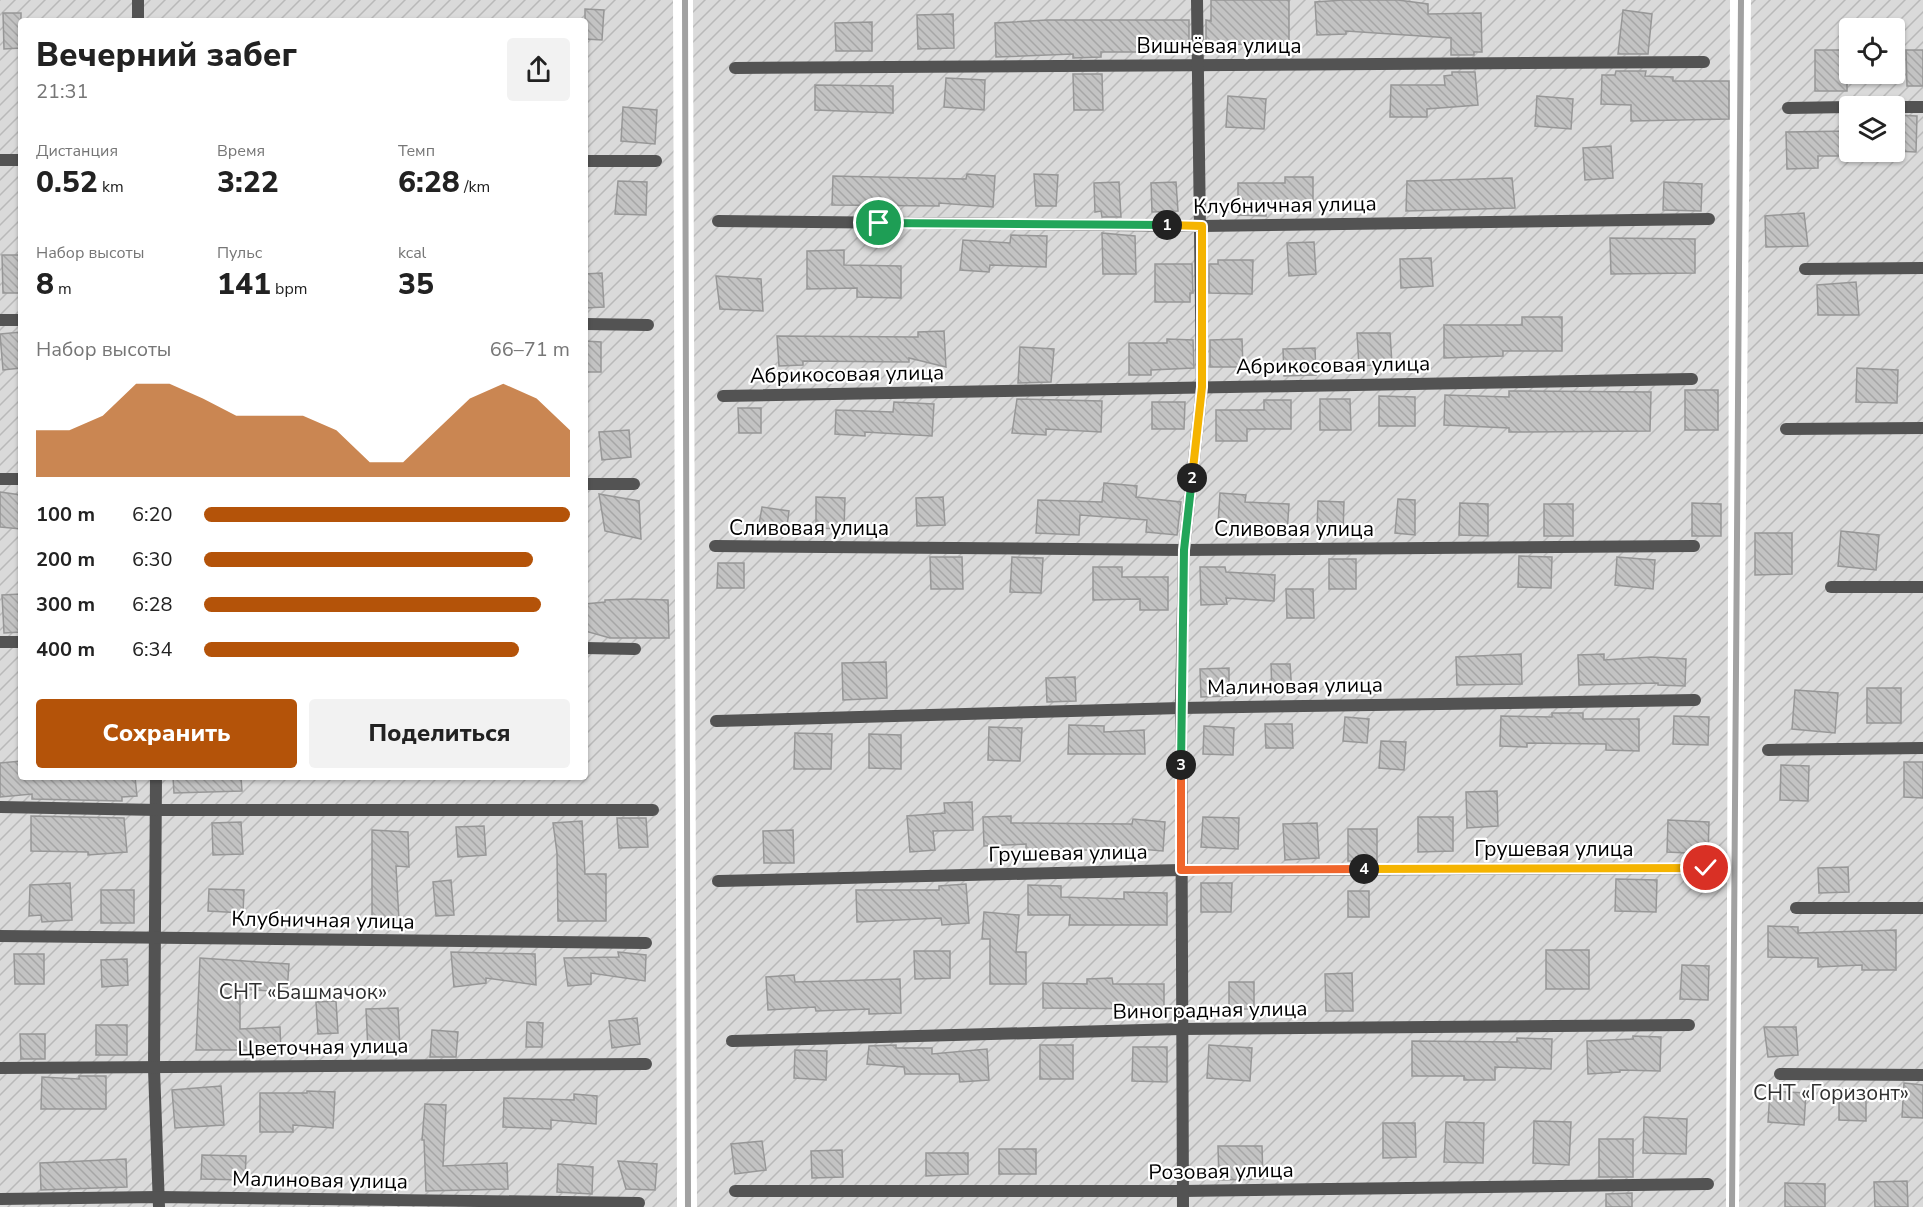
<!DOCTYPE html>
<html lang="ru">
<meta charset="utf-8">
<style>
:root{--surface:#fff;--page:#f2f2f2;--text:#222;--muted:#767676;--accent:#b45309}
body{margin:0;font-family:"Nunito Sans",sans-serif;background:var(--page);color:var(--text);height:100vh;display:flex;flex-direction:column;font-size:22px;white-space:nowrap}
*{box-sizing:border-box;margin:0}
p{font-size:20px;color:var(--muted)}
.icon{flex:none;width:33px;height:33px;fill:none;stroke:currentColor;stroke-width:2;stroke-linecap:round;stroke-linejoin:round}
.map{position:relative;flex:1;overflow:hidden}
.sheet{position:absolute;left:18px;top:18px;width:570px;height:762px;display:flex;flex-direction:column;background:var(--surface);border-radius:6px;box-shadow:0 2px 4px #0004}
.sheet>*{flex:none}
.buttons{position:absolute;left:1839px;top:18px;display:grid;gap:12px}
.buttons a{display:grid;place-items:center;width:66px;height:66px;border-radius:6px;background:var(--surface);box-shadow:0 2px 4px #0004;font-size:30px}
.pin{position:absolute;display:grid;place-items:center;width:51px;height:51px;color:#fff;margin:-26px;border:3px solid #fff;border-radius:50%;box-shadow:0 2px 6px #0007}
.km{position:absolute;width:30px;height:30px;margin:-15px;border-radius:50%;background:#222;color:#fff;font-size:16px;line-height:30px;text-align:center}
.round{display:grid;place-items:center;flex:none;width:63px;height:63px;border-radius:6px;background:var(--page)}
.summary{display:flex;align-items:center;justify-content:space-between;height:102px;padding:0 18px}
h1{font-size:33px;font-weight:800;line-height:45px}
.stats{display:grid;grid-template-columns:repeat(3,1fr);gap:9px;height:102px;padding:6px 18px}
.stats div{display:grid;align-content:center}
.stats b{font-size:30px;font-weight:800}
.stats small{font-size:16px;font-weight:400}
.stats p{font-size:16px}
.chart{height:168px;padding:12px 18px}
.chart p{display:flex;justify-content:space-between}
.chart svg{width:100%;height:108px;margin-top:6px;fill:var(--accent);opacity:.7}
.primary-button{display:flex;gap:12px;margin-top:auto;padding:12px 18px}
.primary-button a{flex:1;height:69px;border-radius:6px;background:var(--accent);color:#fff;font-size:24px;font-weight:800;line-height:69px;text-align:center}
.primary-button a+a{background:var(--page);color:var(--text)}
ul{padding:0 18px;list-style:none;font-size:20px}
li{display:grid;grid-template-columns:96px 72px 1fr;align-items:center;height:45px}
li i{height:15px;border-radius:8px;background:var(--accent)}
.map>svg:first-child{display:block}
.garden{fill:url(#garden-furrows);fill-rule:evenodd}
.lines{fill:none;stroke-linecap:round;stroke-linejoin:round}
.stream{stroke:#a1a1a1;stroke-width:6}
.building{fill:url(#building-back-hatch);stroke:#979797;stroke-width:1.5}
.minor{stroke:#535353;stroke-width:12}
.split-1-casing{stroke:#fff;stroke-width:12}
.split-2-casing{stroke:#fff;stroke-width:12}
.split-3-casing{stroke:#fff;stroke-width:12}
.split-4-casing{stroke:#fff;stroke-width:12}
.split-5-casing{stroke:#fff;stroke-width:12}
.split-1{stroke:#22a559;stroke-width:8}
.split-2{stroke:#f5b400;stroke-width:8}
.split-3{stroke:#22a559;stroke-width:8}
.split-4{stroke:#f0652b;stroke-width:8}
.split-5{stroke:#f5b400;stroke-width:8}
.labels{text-anchor:middle;dominant-baseline:central;stroke-width:4.5;stroke-linejoin:round;paint-order:stroke}
.street-label{font-size:21px;fill:#000;stroke:#fff}
.park-label{font-size:21px;fill:#313131;stroke:#fff}
</style>
<div class="map">
<svg width="1923" height="1207" viewBox="0 0 1923 1207">
<defs>
<pattern id="garden-furrows" width="10" height="10" patternUnits="userSpaceOnUse" patternTransform="scale(1.5)"><rect width="10" height="10" fill="#dadada"/><path d="M-1 1l2-2M0 10L10 0M9 11l2-2" fill="none" stroke="#b9b9b9"/></pattern>
<pattern id="building-back-hatch" width="6" height="6" patternUnits="userSpaceOnUse" patternTransform="scale(1.5)"><rect width="6" height="6" fill="#c3c3c3"/><path d="M-1 5l2 2M0 0l6 6M5-1l2 2" fill="none" stroke="#a6a6a6"/></pattern>
</defs>
<rect width="100%" height="100%" fill="#fff"/>
<g class="garden">
<path d="M0 0H673L677 1207H0ZM21 21H585V777H21Z"/>
<path d="M693 0H1730L1726 1207H697Z"/>
<path d="M1751 0H1923V1207H1739ZM1850 28H1894V74H1850ZM1850 106H1894V152H1850Z"/>
</g>
<g class="lines">
<g class="stream">
<path d="M685 0 688 1207"/>
<path d="M1732 1207 1741 0"/>
</g>
</g>
<g class="building">
<path d="M1211 0H1289V45L1206 44V20L1211 21Z"/>
<path d="M1343 0H1398L1428 4V14L1481 13 1482 52H1474V55H1451V38L1346 31V34L1317 35 1315 2Z"/>
<path d="M585 9 604 10 602 40 585 39Z"/>
<path d="M1623 10 1652 14 1648 54H1618Z"/>
<path d="M3 13H21V48L4 49Z"/>
<path d="M953 14 954 48 918 49 917 15Z"/>
<path d="M1047 20H1189V44H1183V52H1101V57L1073 58V54L996 57 995 23Z"/>
<path d="M872 22V51H836L835 23Z"/>
<rect x="1815" y="50" width="32" height="41"/>
<path d="M1906 50H1923V86H1907Z"/>
<path d="M1616 71H1646L1645 76 1673 77V81H1729V119L1631 121V105L1601 104 1602 75H1615Z"/>
<path d="M1452 72H1475L1478 105 1427 109V117H1390L1391 85H1445L1444 76 1452 75Z"/>
<path d="M1073 74H1102L1103 110H1074Z"/>
<path d="M946 78 985 80 984 110 944 107Z"/>
<path d="M815 85 893 86V113L815 110Z"/>
<path d="M1228 96 1266 99 1264 129 1226 127Z"/>
<path d="M1537 96 1573 99 1571 129 1535 126Z"/>
<path d="M623 107 657 110 655 144 621 141Z"/>
<path d="M1894 115 1917 116 1916 152 1894 151Z"/>
<path d="M1850 131V156H1818V168L1787 169 1786 132Z"/>
<path d="M1611 146 1613 178 1585 180 1583 148Z"/>
<path d="M967 174 995 176 993 207 939 203V206L832 205 833 176 966 179Z"/>
<path d="M1034 174 1058 175 1056 206H1036Z"/>
<path d="M1285 177H1313V210L1266 209V216L1238 215V183H1285Z"/>
<path d="M1512 178 1515 208 1406 211 1407 181Z"/>
<path d="M618 181 647 182 646 215 615 214Z"/>
<path d="M1119 182 1121 217H1102L1101 211 1095 212 1094 183Z"/>
<path d="M1176 182 1178 211 1152 212 1151 183Z"/>
<path d="M1664 182 1702 184 1701 211 1663 210Z"/>
<path d="M1804 213 1808 246 1766 247 1765 216Z"/>
<path d="M1102 233 1135 236 1136 274H1103Z"/>
<path d="M1011 235 1047 236 1046 267 990 265 989 272 960 270 963 240 1010 243Z"/>
<path d="M1610 238 1695 239V273L1611 274Z"/>
<path d="M1314 242 1316 274 1289 276 1287 243Z"/>
<path d="M844 250V265L901 266V298L857 297V288L807 289V251Z"/>
<path d="M2 255H21V293H3Z"/>
<path d="M1431 258 1433 286 1401 288 1400 259Z"/>
<path d="M1218 260H1253L1252 294 1209 293V264H1218Z"/>
<path d="M1155 264H1192L1193 293H1190V302H1155Z"/>
<path d="M602 273 604 307 585 308V274Z"/>
<path d="M716 276 761 279 763 311 720 309Z"/>
<path d="M1856 282 1859 315H1818L1817 285Z"/>
<path d="M1522 317H1562V351H1503V356L1444 358V325H1522Z"/>
<path d="M944 331 946 367 909 358V362L803 361V365L779 366 777 336 918 337V332Z"/>
<path d="M21 332V368L3 370 0 334Z"/>
<path d="M1357 333H1390L1392 364 1359 366Z"/>
<path d="M1167 339 1193 340 1194 368 1151 370V375H1129V343H1167Z"/>
<path d="M1242 339 1243 367H1210V340Z"/>
<path d="M585 341 601 342V372H585Z"/>
<path d="M1020 347 1054 349 1051 382 1018 383Z"/>
<path d="M1315 348 1316 375 1284 376 1283 349Z"/>
<path d="M1857 368 1898 370 1897 403 1856 402Z"/>
<rect x="1685" y="390" width="33" height="40"/>
<path d="M1509 391 1651 392 1650 431 1509 432V428L1444 425 1445 395 1509 397Z"/>
<path d="M1379 396 1415 397V426H1379Z"/>
<path d="M1017 399 1102 401 1101 432 1046 429V435L1012 433Z"/>
<path d="M1320 399H1350L1351 430H1320Z"/>
<path d="M1264 400H1291V429H1247V441H1216V410H1264Z"/>
<path d="M894 402 934 404 932 436 865 432V436L835 434 836 410 893 412Z"/>
<path d="M1152 402H1185L1184 429H1152Z"/>
<path d="M738 408H761V433H739Z"/>
<path d="M629 430 631 457 602 460 599 432Z"/>
<path d="M1104 483 1137 486 1136 497 1181 502 1177 535 1146 532 1147 520 1080 515 1079 535 1036 533 1038 500 1102 502Z"/>
<path d="M0 492 21 495V529L0 527Z"/>
<path d="M1220 493 1246 495 1245 502 1289 504 1287 534 1261 532V525L1218 523Z"/>
<path d="M599 494 639 501 641 539 605 531Z"/>
<path d="M816 497 845 498 844 529 816 528Z"/>
<path d="M943 497 945 525 917 526 916 498Z"/>
<path d="M1398 499 1415 500V535L1395 533Z"/>
<path d="M1318 501 1344 502 1343 532 1317 530Z"/>
<path d="M1460 503 1488 504V536L1459 535Z"/>
<path d="M1692 503 1721 504V536H1692Z"/>
<rect x="1544" y="504" width="29" height="32"/>
<path d="M762 507 789 511 786 534 758 530Z"/>
<path d="M1841 531 1879 535 1876 570 1838 566Z"/>
<path d="M1755 533H1792V574L1755 575Z"/>
<path d="M1519 556 1552 557 1551 588 1518 587Z"/>
<path d="M930 557H962L963 589H931Z"/>
<path d="M1012 557 1043 558 1041 593 1010 592Z"/>
<path d="M1617 557 1655 560 1653 589 1615 585Z"/>
<rect x="1329" y="559" width="27" height="30"/>
<path d="M718 563H744V588H717Z"/>
<path d="M1093 567H1122V577H1168V610H1140V599L1093 600Z"/>
<path d="M1200 567H1225L1226 572 1275 575 1274 601 1226 598 1227 604 1201 605Z"/>
<path d="M1286 589H1313L1314 618H1287Z"/>
<path d="M21 594V632L4 633 2 595Z"/>
<path d="M632 599 668 600 669 638H610L585 631V604L605 602V600Z"/>
<path d="M1521 654 1522 684 1457 685 1456 657Z"/>
<path d="M1604 654V660L1651 657 1686 659 1685 686 1658 685V683L1579 685 1578 655Z"/>
<path d="M886 662 887 698 843 700 842 663Z"/>
<path d="M1271 664H1290L1292 693 1272 694Z"/>
<path d="M1229 668V696L1201 697 1200 669Z"/>
<path d="M1075 677 1076 701 1047 702 1046 678Z"/>
<rect x="1867" y="688" width="34" height="35"/>
<path d="M1795 690 1838 693 1835 733 1792 729Z"/>
<path d="M1552 713H1583V719H1639V751L1606 750V744L1527 743V747L1500 746 1501 716 1552 717Z"/>
<path d="M1674 716 1709 717 1708 745 1673 744Z"/>
<path d="M1345 717 1369 719 1367 743 1343 741Z"/>
<path d="M1265 724H1292L1293 748H1266Z"/>
<path d="M1069 725 1104 726V732L1144 730 1145 754H1068Z"/>
<path d="M1204 726 1234 728 1233 755 1203 754Z"/>
<path d="M989 727 1022 728 1020 761 988 760Z"/>
<path d="M795 733 832 734 831 769H794Z"/>
<path d="M869 734 901 735V769L869 768Z"/>
<path d="M1381 741 1406 742 1404 770 1379 768Z"/>
<path d="M21 761V777H135L137 796 122 797V801L32 799V794L0 797V763Z"/>
<path d="M1904 762H1923V798L1904 797Z"/>
<path d="M1781 765 1809 766 1808 801 1780 800Z"/>
<path d="M173 777H241L242 791 174 793Z"/>
<path d="M1497 791 1498 826 1467 828 1466 792Z"/>
<path d="M972 802 973 830 933 831 935 850 910 852 907 816 945 813 944 803Z"/>
<path d="M31 816 124 818 127 852 88 855V852L31 851Z"/>
<path d="M1011 816V823L1132 824 1133 819 1165 822 1163 851 1115 847V851L1058 849V856H1026V844L984 846 983 817Z"/>
<path d="M1203 817 1239 818 1238 849 1201 847Z"/>
<path d="M1418 817H1453V851L1418 852Z"/>
<path d="M617 818H646L648 847 619 848Z"/>
<path d="M1668 820 1709 822 1708 854 1667 852Z"/>
<path d="M582 821 585 874H606V921H558L557 853 553 823Z"/>
<path d="M241 822 243 854 213 855 212 823Z"/>
<path d="M1317 823 1319 858 1285 860 1283 824Z"/>
<path d="M484 826 486 855 458 857 456 827Z"/>
<rect x="1348" y="829" width="29" height="32"/>
<path d="M372 830 408 832 409 867 396 866 399 920 372 922Z"/>
<path d="M793 830 794 863H764L763 831Z"/>
<path d="M1848 867 1849 892 1819 893 1818 868Z"/>
<path d="M1616 879 1657 880 1656 912 1615 911Z"/>
<path d="M451 880 454 915 436 916 433 882Z"/>
<path d="M70 883 72 920 42 922 41 915 29 916 30 885Z"/>
<path d="M1201 883H1232L1231 912H1201Z"/>
<path d="M966 884 969 923 942 925 941 918 857 922 856 890H939V886Z"/>
<path d="M1028 885 1061 886V897L1124 899V892L1167 893V925H1069L1070 915H1028Z"/>
<path d="M209 889 244 890 243 913 208 911Z"/>
<rect x="101" y="890" width="33" height="33"/>
<rect x="1348" y="891" width="21" height="26"/>
<path d="M984 912 1019 915 1016 952H1026V984H990V939H982Z"/>
<path d="M1768 926 1798 927V933L1896 930V970H1862V965L1818 967V958L1768 957Z"/>
<rect x="1546" y="950" width="43" height="39"/>
<path d="M914 951H950V978L915 979Z"/>
<path d="M451 952 535 954 536 985 486 978V983L454 987Z"/>
<path d="M618 952 646 955 645 981 591 973V984L568 986 564 958 619 957Z"/>
<path d="M14 954H44V984H15Z"/>
<path d="M200 958 289 964 287 992 240 989V1029L280 1027 281 1054 254 1055 253 1050H196Z"/>
<path d="M127 959 128 985 102 987 101 960Z"/>
<path d="M1682 965 1709 966 1708 1000 1680 999Z"/>
<path d="M1352 973 1353 1011H1326L1325 974Z"/>
<path d="M794 975 795 982 900 979 901 1013 869 1014V1009L816 1011 815 1007 768 1010 766 977Z"/>
<path d="M1112 978 1113 984H1164V1009L1043 1008V983L1087 984V979Z"/>
<rect x="1229" y="982" width="25" height="27"/>
<path d="M336 1001 338 1033 318 1034 316 1002Z"/>
<path d="M398 1008 400 1049 368 1051 366 1009Z"/>
<path d="M637 1018 640 1044 612 1048 609 1021Z"/>
<path d="M527 1022 543 1023 542 1047H526Z"/>
<rect x="96" y="1025" width="31" height="30"/>
<path d="M1764 1027H1796L1798 1055 1768 1057Z"/>
<path d="M432 1030 458 1032 456 1057H430Z"/>
<path d="M20 1034H45V1059H21Z"/>
<path d="M1633 1036 1661 1037 1660 1071 1620 1070V1072L1588 1074 1587 1041 1633 1039Z"/>
<path d="M1517 1038 1552 1039 1551 1069 1495 1067V1080H1464V1076H1412V1041L1517 1042Z"/>
<path d="M896 1045V1048H932V1054L987 1049 989 1080 960 1082 959 1074H905L904 1067 867 1064 869 1046Z"/>
<rect x="1040" y="1045" width="33" height="34"/>
<path d="M1209 1045 1252 1048 1250 1081 1207 1078Z"/>
<path d="M1133 1047H1167V1082L1132 1081Z"/>
<path d="M795 1050 827 1051 826 1080 794 1078Z"/>
<path d="M79 1076H106V1109H41L42 1077 79 1079Z"/>
<path d="M1904 1083 1923 1085V1118L1902 1117Z"/>
<path d="M221 1086 224 1125 175 1128 172 1090Z"/>
<path d="M1839 1089H1866V1121L1839 1120Z"/>
<path d="M307 1091 335 1092 333 1128 293 1125V1132H260V1093H307Z"/>
<path d="M1770 1091 1806 1093 1804 1125 1768 1122Z"/>
<path d="M574 1094 597 1096 596 1124 551 1120V1129L503 1127 504 1098 574 1100Z"/>
<path d="M425 1104 446 1105 443 1166 507 1163 508 1189 426 1191 424 1140H422Z"/>
<path d="M1644 1117 1687 1119 1686 1154 1643 1153Z"/>
<path d="M1534 1121 1571 1122 1569 1165 1533 1163Z"/>
<path d="M1446 1122 1484 1123 1483 1163 1444 1162Z"/>
<path d="M1383 1123H1415L1416 1157 1383 1158Z"/>
<rect x="1599" y="1139" width="34" height="38"/>
<path d="M762 1141 766 1170 735 1174 731 1144Z"/>
<path d="M1218 1146H1262L1263 1179 1219 1180Z"/>
<rect x="999" y="1149" width="37" height="25"/>
<path d="M842 1150 843 1177 812 1178 811 1151Z"/>
<path d="M926 1153H968V1174L926 1176Z"/>
<path d="M202 1155 246 1156 245 1180 201 1179Z"/>
<path d="M126 1159 127 1187 41 1190 40 1163Z"/>
<path d="M618 1161 657 1164 655 1190 626 1189Z"/>
<path d="M558 1164 593 1167 592 1194 557 1192Z"/>
<path d="M1907 1181 1908 1207H1875L1874 1182Z"/>
<path d="M1785 1183 1825 1184V1207H1785Z"/>
<path d="M1632 1193V1207H1606V1194Z"/>
</g>
<g class="lines">
<g class="minor">
<path d="M138 0V21"/>
<path d="M735 68 1704 62"/>
<path d="M1894 107H1923"/>
<path d="M1788 108 1850 107"/>
<path d="M0 160H21"/>
<path d="M585 161H656"/>
<path d="M718 221 1202 226 1709 219"/>
<path d="M1805 269 1923 268"/>
<path d="M0 320H21"/>
<path d="M585 324 648 325"/>
<path d="M723 396 1692 379"/>
<path d="M1786 429 1923 428"/>
<path d="M0 479H21"/>
<path d="M585 484H634"/>
<path d="M715 546 1184 550 1694 546"/>
<path d="M1831 587H1923"/>
<path d="M0 642H21"/>
<path d="M585 648 635 649"/>
<path d="M716 721 1181 708 1695 700"/>
<path d="M1768 750 1923 748"/>
<path d="M156 777 154 1069 159 1207"/>
<path d="M0 807 158 810H653"/>
<path d="M718 881 1181 870 1706 868"/>
<path d="M1796 908H1923"/>
<path d="M0 936 646 943"/>
<path d="M732 1041 1181 1029 1689 1025"/>
<path d="M0 1068 646 1064"/>
<path d="M1780 1074 1923 1075"/>
<path d="M735 1191H1183L1708 1184"/>
<path d="M0 1199 158 1197 639 1203"/>
<path d="M1183 1207 1181 708 1184 550 1202 387 1197 0"/>
</g>
</g>
<g class="lines">
<defs>
<path id="split-1" d="M879 223 1167 225"/>
<path id="split-2" d="M1167 225 1202 226V387L1192 478"/>
<path id="split-3" d="M1181 765 1184 550 1192 478"/>
<path id="split-4" d="M1181 765V870L1364 869"/>
<path id="split-5" d="M1364 869 1706 868"/>
</defs>
<use href="#split-1" class="split-1-casing"/>
<use href="#split-2" class="split-2-casing"/>
<use href="#split-3" class="split-3-casing"/>
<use href="#split-4" class="split-4-casing"/>
<use href="#split-5" class="split-5-casing"/>
<use href="#split-1" class="split-1"/>
<use href="#split-2" class="split-2"/>
<use href="#split-3" class="split-3"/>
<use href="#split-4" class="split-4"/>
<use href="#split-5" class="split-5"/>
</g>
<g class="labels">
<g class="street-label">
<text x="1219" y="46">Вишнёвая улица</text>
<text transform="translate(1285 205) rotate(-1)">Клубничная улица</text>
<text transform="translate(1333 365) rotate(-1)">Абрикосовая улица</text>
<text transform="translate(847 374) rotate(-1)">Абрикосовая улица</text>
<text x="809" y="528">Сливовая улица</text>
<text x="1294" y="529">Сливовая улица</text>
<text transform="translate(1295 686) rotate(-1)">Малиновая улица</text>
<text x="1554" y="849">Грушевая улица</text>
<text transform="translate(1068 853) rotate(-1)">Грушевая улица</text>
<text transform="translate(323 920) rotate(1)">Клубничная улица</text>
<text transform="translate(1210 1010) rotate(-1)">Виноградная улица</text>
<text transform="translate(323 1047) rotate(-1)">Цветочная улица</text>
<text transform="translate(1221 1171) rotate(-1)">Розовая улица</text>
<text transform="translate(320 1180) rotate(1)">Малиновая улица</text>
</g>
<g class="park-label">
<text x="303" y="992">СНТ «Башмачок»</text>
<text x="1831" y="1093">СНТ «Горизонт»</text>
</g>
</g>
</svg>
<div class="buttons">
<a><svg class="icon" aria-label="locate" viewBox="0 0 24 24"><circle cx="12" cy="12" r="6"/><path d="M12 2v4M12 18v4M2 12h4M18 12h4"/></svg></a>
<a><svg class="icon" aria-label="layers" viewBox="0 0 24 24"><path d="M12 4l9 5-9 5-9-5zM3 14l9 5 9-5"/></svg></a>
</div>
<div class="pin" style="left:879px;top:223px;background:#1e9e55"><svg class="icon" aria-label="arrive" viewBox="0 0 24 24"><path d="M6 21V4h12l-3 4 3 4H6"/></svg></div>
<div class="pin" style="left:1706px;top:868px;background:#d93025"><svg class="icon" aria-label="check" viewBox="0 0 24 24"><path d="M5 12l5 5 9-10"/></svg></div>
<b class="km" style="left:1167px;top:225px">1</b>
<b class="km" style="left:1192px;top:478px">2</b>
<b class="km" style="left:1181px;top:765px">3</b>
<b class="km" style="left:1364px;top:869px">4</b>
<section class="sheet">
<div class="summary"><div><h1>Вечерний забег</h1><p>21:31</p></div><a class="round"><svg class="icon" aria-label="share" viewBox="0 0 24 24"><path d="M12 15V3M7 8l5-5 5 5M5 13v7h14v-7"/></svg></a></div>
<div class="stats">
<div><p>Дистанция</p><b>0.52<small> km</small></b></div>
<div><p>Время</p><b>3:22</b></div>
<div><p>Темп</p><b>6:28<small> /km</small></b></div>
</div>
<div class="stats">
<div><p>Набор высоты</p><b>8<small> m</small></b></div>
<div><p>Пульс</p><b>141<small> bpm</small></b></div>
<div><p>kcal</p><b>35</b></div>
</div>
<div class="chart"><p><span>Набор высоты</span>66–71 m</p>
<svg viewBox="0 0 160 44" preserveAspectRatio="none"><path d="M0 44V25L10 25L20 19L30 6L40 6L50 12L60 19L70 19L80 19L90 25L100 38L110 38L120 25L130 12L140 6L150 12L160 25V44z"/></svg>
</div>
<ul>
<li><b>100 m</b>6:20<i style="width:100%"></i></li>
<li><b>200 m</b>6:30<i style="width:90%"></i></li>
<li><b>300 m</b>6:28<i style="width:92%"></i></li>
<li><b>400 m</b>6:34<i style="width:86%"></i></li>
</ul>
<div class="primary-button"><a>Сохранить</a><a>Поделиться</a></div>
</section>
</div>
